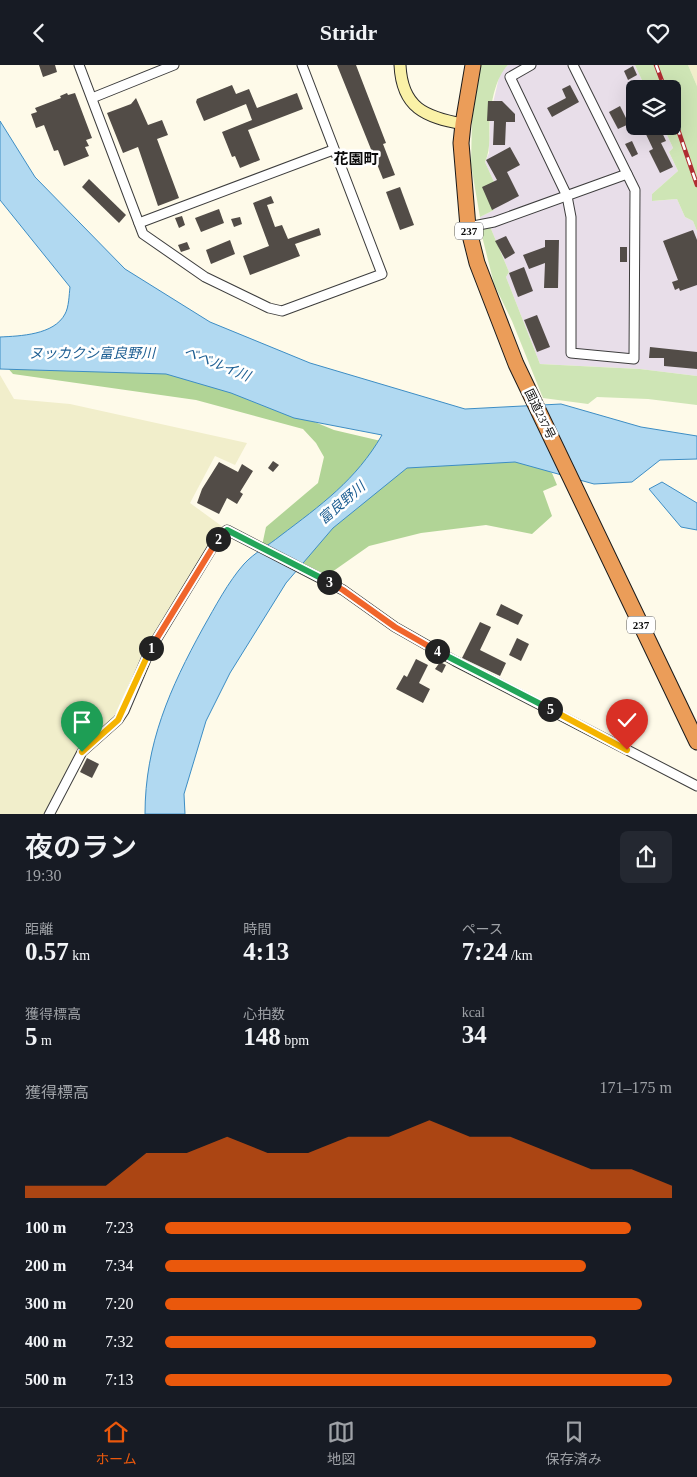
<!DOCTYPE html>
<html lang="ja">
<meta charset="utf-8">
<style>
:root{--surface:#171b24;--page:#242831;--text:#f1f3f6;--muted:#9ea1a6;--line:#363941;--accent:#ea580c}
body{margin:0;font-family:"Times New Roman","Noto Sans JP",serif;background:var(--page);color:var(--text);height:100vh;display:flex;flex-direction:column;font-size:19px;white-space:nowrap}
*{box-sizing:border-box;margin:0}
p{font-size:16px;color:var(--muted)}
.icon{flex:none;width:28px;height:28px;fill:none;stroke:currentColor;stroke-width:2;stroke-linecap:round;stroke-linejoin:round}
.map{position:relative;height:749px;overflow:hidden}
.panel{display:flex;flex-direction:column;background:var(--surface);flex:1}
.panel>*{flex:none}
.buttons{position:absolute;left:626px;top:15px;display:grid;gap:10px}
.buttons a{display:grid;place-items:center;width:55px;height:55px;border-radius:8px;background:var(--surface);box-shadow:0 5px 20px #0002;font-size:25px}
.pin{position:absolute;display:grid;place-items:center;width:42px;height:42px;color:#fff;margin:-51px -21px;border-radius:50% 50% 50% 0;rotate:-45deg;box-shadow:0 0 5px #0007}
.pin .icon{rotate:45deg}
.km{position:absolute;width:25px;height:25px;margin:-12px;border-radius:50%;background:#222;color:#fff;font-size:14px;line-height:25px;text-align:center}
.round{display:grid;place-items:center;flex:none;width:52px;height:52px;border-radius:8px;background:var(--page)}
.overview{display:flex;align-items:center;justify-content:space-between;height:85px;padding:0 25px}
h1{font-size:28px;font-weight:600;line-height:38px}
.figures{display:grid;grid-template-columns:repeat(3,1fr);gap:8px;height:85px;padding:5px 25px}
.figures div{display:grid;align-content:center}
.figures b{font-size:25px;font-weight:600}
.figures small{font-size:14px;font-weight:400}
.figures p{font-size:14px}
.chart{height:140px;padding:10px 25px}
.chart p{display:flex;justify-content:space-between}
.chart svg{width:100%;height:90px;margin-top:5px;fill:var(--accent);opacity:.7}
ul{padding:0 25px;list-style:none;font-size:16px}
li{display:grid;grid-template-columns:80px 60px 1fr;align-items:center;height:38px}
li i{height:12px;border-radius:6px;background:var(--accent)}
header{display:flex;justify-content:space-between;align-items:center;height:65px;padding:0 25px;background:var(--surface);font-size:22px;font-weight:600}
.dock{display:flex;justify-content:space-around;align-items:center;height:70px;border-top:1px solid var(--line);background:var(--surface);font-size:14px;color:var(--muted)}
.dock a{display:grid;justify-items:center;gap:2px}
.dock .selected{color:var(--accent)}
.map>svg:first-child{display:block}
.industrial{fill:#e8dee9}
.farmland{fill:#f1eecb}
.green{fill:#cee5b5}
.forest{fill:#b1d496}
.water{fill:#b1d9f1;stroke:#3d8dc4}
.building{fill:#524c47}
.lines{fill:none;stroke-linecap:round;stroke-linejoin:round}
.street-casing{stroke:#3d3d3d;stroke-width:11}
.secondary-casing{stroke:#2c2c2c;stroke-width:13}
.highway-casing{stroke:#1b1b1b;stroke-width:17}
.street{stroke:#fff;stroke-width:9}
.secondary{stroke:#faf1a7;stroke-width:11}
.highway{stroke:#eb9d59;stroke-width:15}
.rail-casing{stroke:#b02c31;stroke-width:4.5}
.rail{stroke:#fff;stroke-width:2.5;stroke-dasharray:8;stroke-linecap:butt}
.split-1-casing{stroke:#fff;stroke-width:10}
.split-2-casing{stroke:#fff;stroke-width:10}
.split-3-casing{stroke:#fff;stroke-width:10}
.split-4-casing{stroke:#fff;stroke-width:10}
.split-5-casing{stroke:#fff;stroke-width:10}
.split-6-casing{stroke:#fff;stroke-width:10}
.split-1{stroke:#f5b400;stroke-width:6}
.split-2{stroke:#f0652b;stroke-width:6}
.split-3{stroke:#22a559;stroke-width:6}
.split-4{stroke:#f0652b;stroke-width:6}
.split-5{stroke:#22a559;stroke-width:6}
.split-6{stroke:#f5b400;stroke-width:6}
.labels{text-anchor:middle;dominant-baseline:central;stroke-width:5;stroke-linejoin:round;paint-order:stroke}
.shield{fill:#fff;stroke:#545454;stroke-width:1}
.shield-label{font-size:11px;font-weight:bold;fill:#0a0a0a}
.street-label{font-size:12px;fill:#0a0a0a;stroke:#fff}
.water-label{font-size:14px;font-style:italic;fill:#1d5e92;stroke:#fff}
.quarter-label{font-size:15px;font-weight:bold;fill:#0a0a0a;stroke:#fff}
</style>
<header><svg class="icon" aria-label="back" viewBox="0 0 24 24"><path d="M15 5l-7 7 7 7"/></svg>Stridr<svg class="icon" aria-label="heart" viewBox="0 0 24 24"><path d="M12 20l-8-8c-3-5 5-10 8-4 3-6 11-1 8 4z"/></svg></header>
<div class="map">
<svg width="697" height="750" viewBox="0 0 697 750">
<rect width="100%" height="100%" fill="#fefae9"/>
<path class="industrial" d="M508 0H635L646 24H635V61H663L673 83 669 87 678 106 652 129 653 136 677 134 685 152 693 156 697 166V311L640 304 540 299 506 212 509 207 489 159 480 163V152L494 145 486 123 494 117 485 97 489 88 490 51 500 8Z"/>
<g class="farmland">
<path d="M688 0H697V21Z"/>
<path d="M0 310 14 334 70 339 247 378 235 400 215 391 190 438 227 465 170 549 131 629 90 680 49 749H0Z"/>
</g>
<g class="green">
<path d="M481 0H508C496 12 492 34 490 51 488 67 492 82 485 97L494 117 486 123 494 145 480 152 471 100 472 55Z"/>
<path d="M635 0H688L697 21V166L693 156 685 152 677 134 652 136V129L678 106 669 87 673 83 663 61H672V24H646Z"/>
<path d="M489 159 509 207 506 212 540 299 640 304 697 311V340L648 334 597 332 588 339 543 333 512 256 494 219 480 163Z"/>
</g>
<path class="forest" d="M141 296 223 319 334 365 381 376 537 399 552 408 557 420 543 426 552 451 532 469 486 460 421 468 369 481 322 514 260 490 266 462 318 418 324 392 316 378 303 364 196 335 13 309 5 300Z"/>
<g class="water">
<path d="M0 56 35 112 125 204 210 257 310 298 465 344 561 339 641 362 697 371V394L660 395 632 417 594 419 515 397 407 403 333 463 286 518 230 608 206 656 184 729 185 749H145C145 679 170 623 203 563 215 542 228 517 244 499 254 488 269 480 280 471 321 440 356 415 382 370L294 353 231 328 166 309 0 304V272C20 271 54 270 65 249 69 242 69 230 70 222L0 135Z"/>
<path d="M662 417 697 438V465L681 462 649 424Z"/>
</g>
<g class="building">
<path d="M39 0H55L57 7 43 12Z"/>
<path d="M337 0H356L386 78 383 79 395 110 383 114Z"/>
<path d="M633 1 637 10 628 15 624 6Z"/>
<path d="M232 20 236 29 249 24 257 43 297 28 303 44 248 65 260 95 240 103 235 91 232 92 222 67 252 55 246 39 204 56 196 37 197 34Z"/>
<path d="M570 20 579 37 552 52 547 43 566 33 562 24Z"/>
<path d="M67 28 68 30 75 28 92 73 86 75 89 81 85 82 89 91 64 101 58 85 54 86 44 60 36 63 31 49 37 47 35 43 61 33 60 31Z"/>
<path d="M136 33 148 60 162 55 168 70 157 74 179 133 158 141 138 82 123 88 107 48 131 39Z"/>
<path d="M488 36H502L515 49V57H506L505 80H493L494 56H487Z"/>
<path d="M620 41 629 59 618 64 609 47Z"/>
<path d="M642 61H659L666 76 661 78 673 102 660 108 649 86 653 84Z"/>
<path d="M632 76 638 89 632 92 625 79Z"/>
<path d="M510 82 520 100 507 107 519 131 492 145 482 122 497 115 486 95Z"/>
<path d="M89 114 126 150 119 158 82 122Z"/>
<path d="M400 122 414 160 400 165 386 127Z"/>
<path d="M271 131 274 138 267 140 275 162 282 160 288 174 319 163 321 170 295 179 300 191 250 210 243 191 269 181 253 138Z"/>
<path d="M219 144 224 158 201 167 195 153Z"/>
<path d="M182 151 185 160 179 163 175 153Z"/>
<path d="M240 152 242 159 234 162 231 154Z"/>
<path d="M693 165 697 175V220L680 226 679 223 675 225 672 217 678 215 663 176Z"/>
<path d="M506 171 515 188 505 194 495 176Z"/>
<path d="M230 175 235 189 211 199 206 185Z"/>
<path d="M545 175H559L558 223H544L545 198 529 204 523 190 545 182Z"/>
<path d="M187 177 190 184 181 187 178 180Z"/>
<rect x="620" y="182" width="7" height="15"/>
<path d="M524 202 533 226 518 232 509 208Z"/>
<path d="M537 250 550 282 537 287 524 255Z"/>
<path d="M650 282 697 287V304L664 301V293H649Z"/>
<path d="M273 396 279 400 273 407 268 403Z"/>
<path d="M219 397 238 407 242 399 253 406 240 427 243 429 237 439 227 433 219 449 197 438 202 424Z"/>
<path d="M501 539 523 550 518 560 496 550Z"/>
<path d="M480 557 491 562 480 585 506 598 500 611 462 593Z"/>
<path d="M517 573 529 579 521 596 509 590Z"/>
<path d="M416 594 428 600 419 618 430 624 423 638 396 624 404 610 407 612Z"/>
<path d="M440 597 446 600 442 608 435 604Z"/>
<path d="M87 693 99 699 92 713 80 707Z"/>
</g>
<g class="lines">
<defs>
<g id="street">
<path d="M79 0 143 169 205 212 269 243 282 246 382 209 302 0"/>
<path d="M531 0 510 12 567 131 571 152V288L634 294 635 125 573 0"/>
<path d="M92 33 174 0"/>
<path d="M139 158 333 85"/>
<path d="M468 162 494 157 627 109"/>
<path d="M49 750 82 687 118 655 124 646 150 585 217 475 227 465 343 525 395 562 455 596 697 721"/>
</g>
<path id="secondary" d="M400 0C402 43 425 52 463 59"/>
<path id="highway" d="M473 0 463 59 461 78 468 162 477 198 516 299 697 677"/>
</defs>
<use href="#street" class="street-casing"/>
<use href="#secondary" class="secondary-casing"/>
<use href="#highway" class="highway-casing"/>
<use href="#street" class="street"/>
<use href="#secondary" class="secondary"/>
<use href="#highway" class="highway"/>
<defs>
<g id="rail">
<path d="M656 0 665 24"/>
<path d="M672 47 697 120"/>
</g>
</defs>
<use href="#rail" class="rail-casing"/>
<use href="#rail" class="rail"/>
</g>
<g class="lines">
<defs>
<path id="split-1" d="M82 687 118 655 151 583"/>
<path id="split-2" d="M151 583 218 474"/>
<path id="split-3" d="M218 474 227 465 329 517"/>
<path id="split-4" d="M329 517 343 525 395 562 437 586"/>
<path id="split-5" d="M437 586 550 644"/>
<path id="split-6" d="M550 644 627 685"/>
</defs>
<use href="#split-1" class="split-1-casing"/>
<use href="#split-2" class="split-2-casing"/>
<use href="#split-3" class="split-3-casing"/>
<use href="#split-4" class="split-4-casing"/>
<use href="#split-5" class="split-5-casing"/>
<use href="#split-6" class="split-6-casing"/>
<use href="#split-1" class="split-1"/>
<use href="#split-2" class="split-2"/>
<use href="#split-3" class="split-3"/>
<use href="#split-4" class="split-4"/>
<use href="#split-5" class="split-5"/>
<use href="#split-6" class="split-6"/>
</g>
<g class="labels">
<g class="shield">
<rect x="455" y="157.5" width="28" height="17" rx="4"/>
<rect x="627" y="551.5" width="28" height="17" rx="4"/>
</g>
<g class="shield-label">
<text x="469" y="166">237</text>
<text x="641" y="560">237</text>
</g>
<g class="street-label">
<text transform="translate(540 349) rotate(64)">国道237号</text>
</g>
<g class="water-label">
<text x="92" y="288">ヌッカクシ富良野川</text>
<text transform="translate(217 299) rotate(22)">ベベルイ川</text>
<text transform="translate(342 438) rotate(-41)">富良野川</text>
</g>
<g class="quarter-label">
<text x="356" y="94">花園町</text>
</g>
</g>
</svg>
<div class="buttons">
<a><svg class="icon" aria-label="layers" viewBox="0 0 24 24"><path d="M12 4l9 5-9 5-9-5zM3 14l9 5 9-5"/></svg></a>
</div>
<div class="pin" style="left:82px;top:687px;background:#1e9e55"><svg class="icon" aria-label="arrive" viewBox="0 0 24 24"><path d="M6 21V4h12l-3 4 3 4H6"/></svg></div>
<div class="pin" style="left:627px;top:685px;background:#d93025"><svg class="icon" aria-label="check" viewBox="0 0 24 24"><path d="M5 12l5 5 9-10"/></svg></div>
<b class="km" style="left:151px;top:583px">1</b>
<b class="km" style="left:218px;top:474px">2</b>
<b class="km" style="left:329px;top:517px">3</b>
<b class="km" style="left:437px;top:586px">4</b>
<b class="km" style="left:550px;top:644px">5</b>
</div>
<section class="panel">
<div class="overview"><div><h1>夜のラン</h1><p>19:30</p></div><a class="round"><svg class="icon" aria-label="share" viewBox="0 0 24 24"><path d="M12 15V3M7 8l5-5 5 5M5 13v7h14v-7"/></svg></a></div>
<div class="figures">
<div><p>距離</p><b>0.57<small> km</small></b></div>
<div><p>時間</p><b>4:13</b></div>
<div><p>ペース</p><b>7:24<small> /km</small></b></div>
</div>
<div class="figures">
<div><p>獲得標高</p><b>5<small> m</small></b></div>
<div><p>心拍数</p><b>148<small> bpm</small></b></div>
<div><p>kcal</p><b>34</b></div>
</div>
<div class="chart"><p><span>獲得標高</span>171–175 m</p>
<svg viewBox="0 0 160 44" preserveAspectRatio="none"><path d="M0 44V38L10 38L20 38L30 22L40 22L50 14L60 22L70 22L80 14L90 14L100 6L110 14L120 14L130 22L140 30L150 30L160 38V44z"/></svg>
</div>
<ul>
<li><b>100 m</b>7:23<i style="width:92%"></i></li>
<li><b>200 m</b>7:34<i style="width:83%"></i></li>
<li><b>300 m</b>7:20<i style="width:94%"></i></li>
<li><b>400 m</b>7:32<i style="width:85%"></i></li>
<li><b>500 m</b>7:13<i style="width:100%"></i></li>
</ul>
</section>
<nav class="dock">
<a class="selected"><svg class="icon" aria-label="home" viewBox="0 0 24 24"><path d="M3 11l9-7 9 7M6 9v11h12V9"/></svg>ホーム</a>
<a><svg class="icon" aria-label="map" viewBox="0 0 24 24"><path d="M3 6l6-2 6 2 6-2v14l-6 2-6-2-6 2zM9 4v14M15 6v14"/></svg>地図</a>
<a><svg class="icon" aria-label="saved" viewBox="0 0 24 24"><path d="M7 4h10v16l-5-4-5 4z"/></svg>保存済み</a>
</nav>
